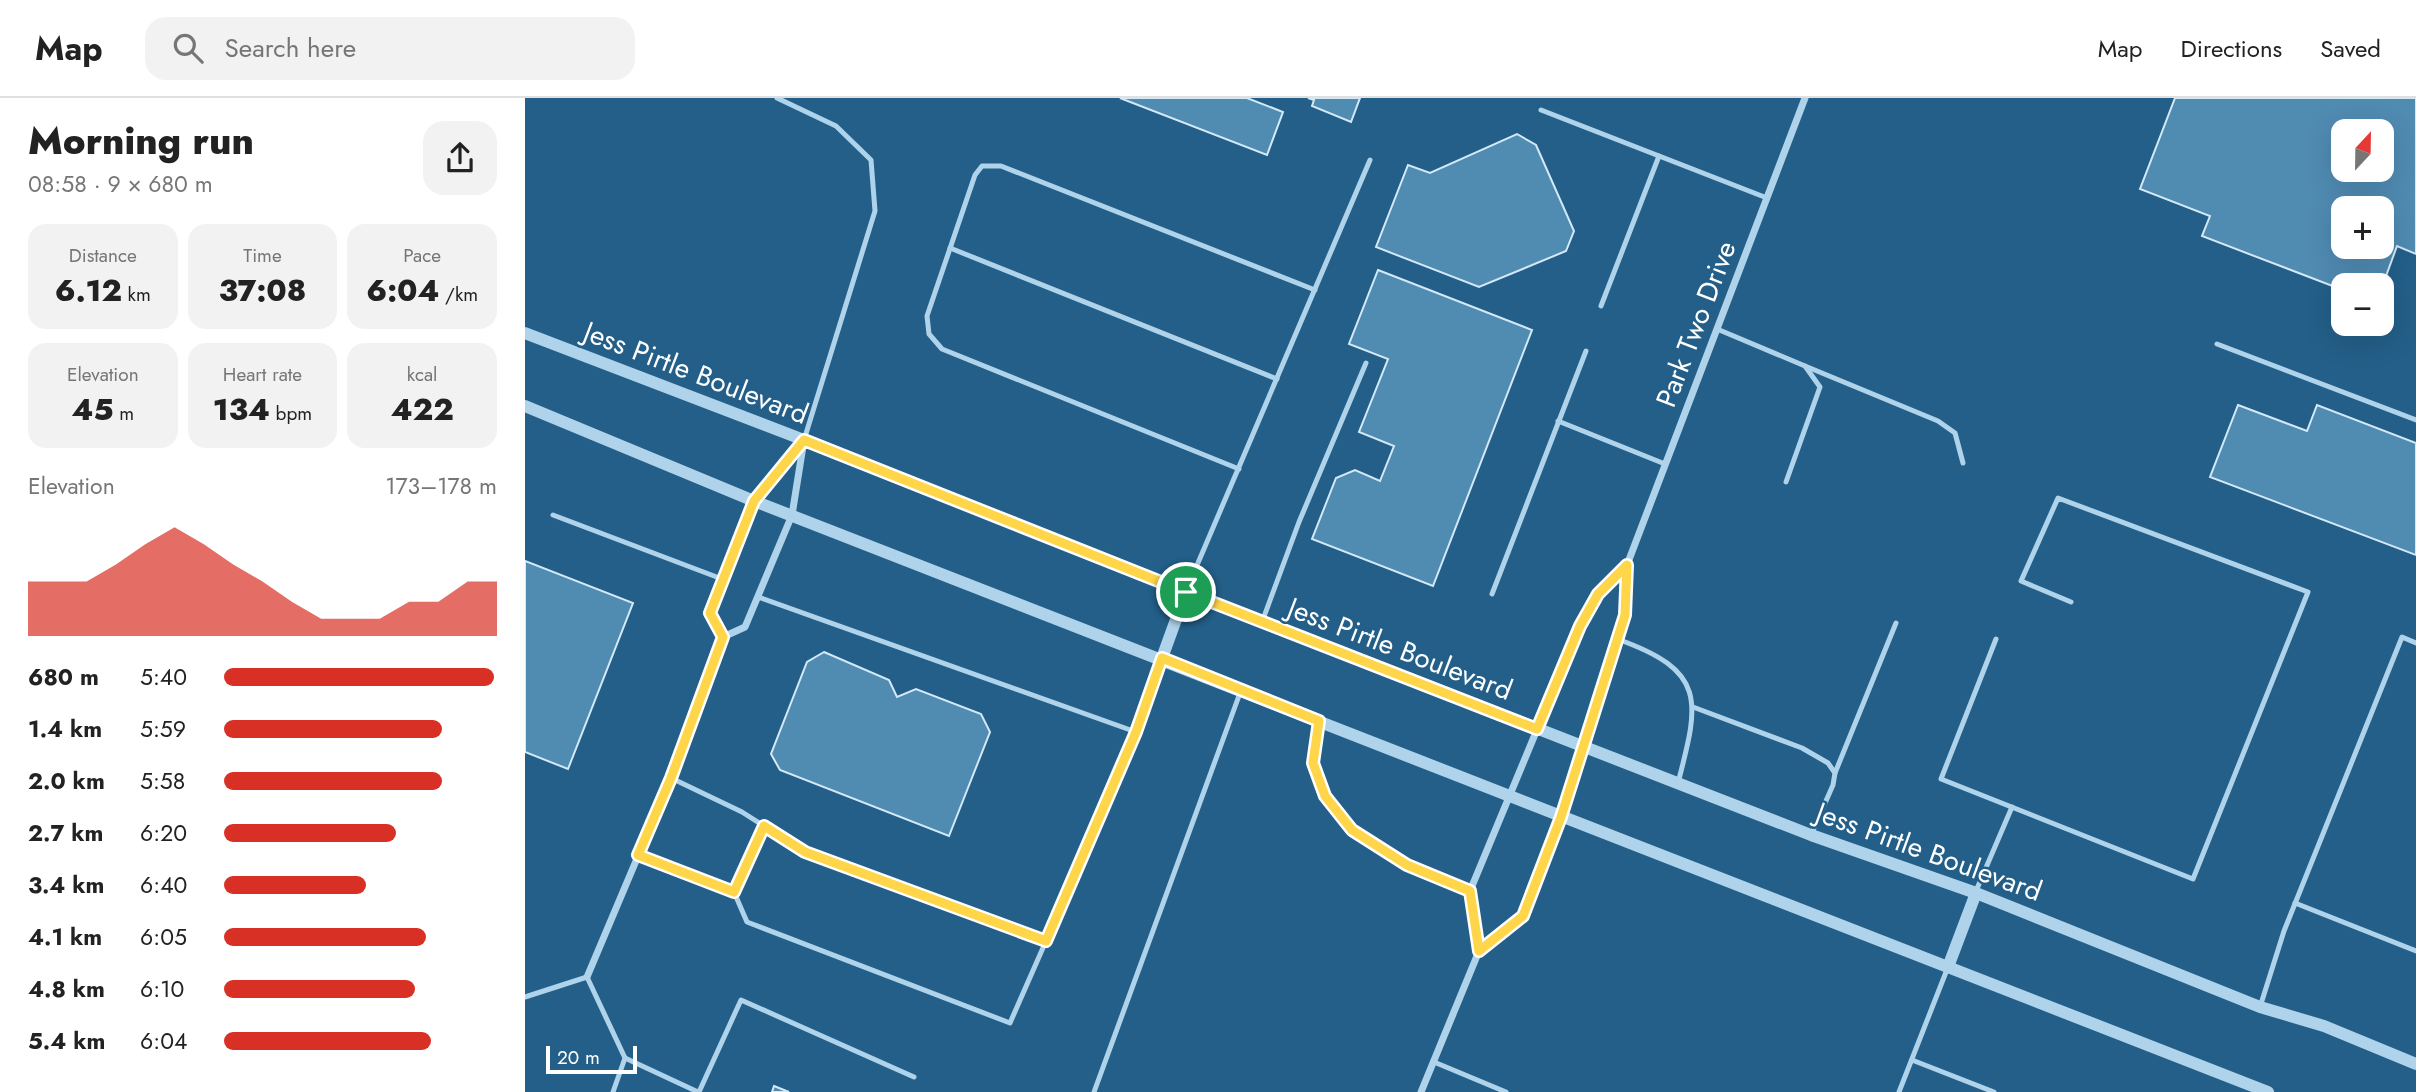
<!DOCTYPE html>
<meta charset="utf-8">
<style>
:root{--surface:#fff;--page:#f2f2f2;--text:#222;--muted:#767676;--line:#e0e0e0;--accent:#d93025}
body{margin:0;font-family:Jost,sans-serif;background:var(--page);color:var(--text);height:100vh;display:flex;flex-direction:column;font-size:26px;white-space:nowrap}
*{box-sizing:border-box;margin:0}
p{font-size:23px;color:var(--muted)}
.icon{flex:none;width:38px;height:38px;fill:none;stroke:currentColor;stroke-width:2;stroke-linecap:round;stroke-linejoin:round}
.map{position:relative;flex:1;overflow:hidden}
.side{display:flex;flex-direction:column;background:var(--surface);width:525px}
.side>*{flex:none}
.needle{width:46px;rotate:22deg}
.buttons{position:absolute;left:1806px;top:21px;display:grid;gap:14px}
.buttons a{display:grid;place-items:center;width:63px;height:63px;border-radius:14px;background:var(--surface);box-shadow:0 7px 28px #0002;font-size:35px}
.scale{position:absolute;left:21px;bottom:18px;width:91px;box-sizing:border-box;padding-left:7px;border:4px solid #fff;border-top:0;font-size:19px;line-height:24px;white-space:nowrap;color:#fff;-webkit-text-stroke:5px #235f88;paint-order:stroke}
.pin{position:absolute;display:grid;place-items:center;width:60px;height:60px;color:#fff;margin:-30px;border:4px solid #fff;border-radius:50%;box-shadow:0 2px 7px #0007}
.round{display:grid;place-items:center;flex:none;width:74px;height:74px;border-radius:21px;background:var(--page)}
.overview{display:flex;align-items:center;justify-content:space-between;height:119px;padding:0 28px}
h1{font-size:38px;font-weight:800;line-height:52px}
.metrics{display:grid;grid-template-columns:repeat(3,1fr);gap:10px;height:119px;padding:7px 28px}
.metrics div{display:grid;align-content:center;border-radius:18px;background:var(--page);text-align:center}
.metrics b{font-size:30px;font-weight:800}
.metrics small{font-size:19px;font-weight:400}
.metrics p{font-size:19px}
.chart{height:196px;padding:14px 28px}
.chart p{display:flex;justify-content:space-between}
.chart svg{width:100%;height:126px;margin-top:7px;fill:var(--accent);opacity:.7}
ul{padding:0 28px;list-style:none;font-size:23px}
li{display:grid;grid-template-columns:112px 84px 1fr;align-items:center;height:52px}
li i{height:18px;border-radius:9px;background:var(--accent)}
header{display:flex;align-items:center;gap:42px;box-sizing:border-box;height:98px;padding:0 35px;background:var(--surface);border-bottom:2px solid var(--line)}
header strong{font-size:33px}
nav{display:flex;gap:38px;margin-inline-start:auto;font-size:24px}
.search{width:490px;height:63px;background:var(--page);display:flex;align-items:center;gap:18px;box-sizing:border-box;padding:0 24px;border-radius:21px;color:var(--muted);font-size:26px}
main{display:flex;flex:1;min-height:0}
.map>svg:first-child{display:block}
.building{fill:#508bb2;stroke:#d4e9f7;stroke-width:2;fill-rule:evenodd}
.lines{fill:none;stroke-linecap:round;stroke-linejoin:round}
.service{stroke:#afd3ea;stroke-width:5}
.minor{stroke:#afd3ea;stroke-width:7}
.tertiary{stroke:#afd3ea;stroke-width:12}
.route-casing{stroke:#fff;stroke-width:14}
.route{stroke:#ffd54a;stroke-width:9}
.labels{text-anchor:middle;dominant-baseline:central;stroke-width:5;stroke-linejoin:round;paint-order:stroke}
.street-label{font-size:28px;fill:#fff;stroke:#235f88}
</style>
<header>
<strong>Map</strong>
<div class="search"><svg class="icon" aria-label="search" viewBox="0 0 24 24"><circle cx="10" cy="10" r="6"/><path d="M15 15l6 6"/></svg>Search here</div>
<nav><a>Map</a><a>Directions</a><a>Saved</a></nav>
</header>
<main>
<section class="side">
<div class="overview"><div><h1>Morning run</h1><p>08:58 · 9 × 680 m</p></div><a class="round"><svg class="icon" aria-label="share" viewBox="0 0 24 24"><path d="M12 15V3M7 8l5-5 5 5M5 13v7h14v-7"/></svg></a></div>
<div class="metrics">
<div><p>Distance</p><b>6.12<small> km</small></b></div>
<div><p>Time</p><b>37:08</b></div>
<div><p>Pace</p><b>6:04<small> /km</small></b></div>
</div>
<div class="metrics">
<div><p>Elevation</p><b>45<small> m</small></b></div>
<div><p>Heart rate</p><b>134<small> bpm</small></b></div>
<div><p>kcal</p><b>422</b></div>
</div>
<div class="chart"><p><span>Elevation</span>173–178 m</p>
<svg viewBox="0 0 160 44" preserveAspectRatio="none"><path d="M0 44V25L10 25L20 25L30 19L40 12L50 6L60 12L70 19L80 25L90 32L100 38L110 38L120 38L130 32L140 32L150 25L160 25V44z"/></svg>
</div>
<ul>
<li><b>680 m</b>5:40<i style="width:99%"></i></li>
<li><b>1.4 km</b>5:59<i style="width:80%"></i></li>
<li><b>2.0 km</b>5:58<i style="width:80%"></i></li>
<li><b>2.7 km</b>6:20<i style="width:63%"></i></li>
<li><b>3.4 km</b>6:40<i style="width:52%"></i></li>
<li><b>4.1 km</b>6:05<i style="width:74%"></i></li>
<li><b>4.8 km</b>6:10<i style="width:70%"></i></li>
<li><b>5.4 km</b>6:04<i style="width:76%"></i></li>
</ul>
</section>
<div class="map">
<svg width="1891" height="994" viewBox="0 0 1891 994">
<rect width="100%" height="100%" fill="#235f88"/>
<g class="building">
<path d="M595 0H722L758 14 742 57Z"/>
<path d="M783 0H835L826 24 787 8 789 2Z"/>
<path d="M1650 0H1891V156L1872 148 1857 189 1818 187V192L1677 138 1685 118 1615 91ZM1818 33H1857V72H1818ZM1818 110H1857V149H1818Z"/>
<path d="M992 36 1011 47 1049 133 1041 153 954 189 851 149 883 67 905 75Z"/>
<path d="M853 172 1007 232 908 488 787 441 811 380 830 372 855 383 869 348 834 334 863 261 824 246Z"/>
<path d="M1713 307 1782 333 1792 307 1891 345V457L1685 379Z"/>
<path d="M0 463 108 505 43 671 0 654Z"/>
<path d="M299 554 364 582 372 599 391 591 456 616 465 634 424 738 255 672 246 656 282 564Z"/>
<path d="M249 988 264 994H247Z"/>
</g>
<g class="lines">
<g class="service">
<path d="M252 0 311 28 346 62 350 113 279 342"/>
<path d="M1016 12 1242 100"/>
<path d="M425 150 752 281"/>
<path d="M1076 208 1134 58"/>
<path d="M1192 231 1280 268 1295 289 1261 384"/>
<path d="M1692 246 1891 322"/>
<path d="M1280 268 1413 323 1430 335 1438 365"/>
<path d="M1033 323 1140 366"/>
<path d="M714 371 417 251 404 236 402 218 450 77 457 68H476L790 192"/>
<path d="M28 417 197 481"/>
<path d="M661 493 845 62"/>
<path d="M967 496 1061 253"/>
<path d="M233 499 611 634 636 563"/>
<path d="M737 524 774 424 841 265"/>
<path d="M1092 541C1183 573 1174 604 1153 685"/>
<path d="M1471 541 1416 681 1668 781 1783 494 1533 400 1496 483 1546 504"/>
<path d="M1168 609 1277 650 1303 665 1310 675 1308 687 1286 737"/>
<path d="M794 626 788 665 800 698 827 732 882 767 945 793"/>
<path d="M1310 675 1371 525"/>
<path d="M146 680 217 714 280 754 521 843 611 634"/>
<path d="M113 757 209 794 239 728"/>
<path d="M1451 793 1487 709"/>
<path d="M209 794 222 824 485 925 521 843"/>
<path d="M1770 805 1891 853"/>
<path d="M0 899 62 879 100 960 173 994"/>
<path d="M1735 909 1759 833 1877 539 1891 545"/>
<path d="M1387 962 1469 994"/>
<path d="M909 964 981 994"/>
<path d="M88 994 100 960"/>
<path d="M174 994 216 902 389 979"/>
<path d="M569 994 715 595"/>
<path d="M1374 994 1423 869"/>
</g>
<g class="minor">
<path d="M198 539 185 515 229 403 277 345"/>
<path d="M954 853 945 793 1055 528 1073 496 1102 467"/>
<path d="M62 879 146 680 198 539 220 529 267 417 279 342"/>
<path d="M896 994 954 853 998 818 1036 719 1100 517 1102 467 1280 0"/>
</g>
<g class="tertiary">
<path d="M0 235 279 342 661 494 1286 737 1451 795 1735 909 1799 928 1891 966"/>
<path d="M0 308 229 403 1743 994"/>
<path d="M637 560 661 494"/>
<path d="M1423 869 1451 795"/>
</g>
</g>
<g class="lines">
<defs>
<path id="route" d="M279 342 661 494 1012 631 1055 528 1073 496 1102 467 1100 517 1036 719 998 818 954 853 945 793 882 767 827 732 800 698 788 665 794 623 637 560 611 634 521 843 280 754 239 728 209 794 113 757 146 680 198 539 185 515 229 403Z"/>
</defs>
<use href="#route" class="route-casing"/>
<use href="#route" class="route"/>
</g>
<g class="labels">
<g class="street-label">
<text transform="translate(1171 226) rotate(-69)">Park Two Drive</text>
<text transform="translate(171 275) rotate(21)">Jess Pirtle Boulevard</text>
<text transform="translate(875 551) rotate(21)">Jess Pirtle Boulevard</text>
<text transform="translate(1404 754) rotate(20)">Jess Pirtle Boulevard</text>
</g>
</g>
</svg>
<div class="buttons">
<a><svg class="needle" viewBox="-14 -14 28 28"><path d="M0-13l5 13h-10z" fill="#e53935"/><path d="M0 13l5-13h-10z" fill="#767676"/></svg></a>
<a>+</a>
<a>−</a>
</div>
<div class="scale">20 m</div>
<div class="pin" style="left:661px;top:494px;background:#1e9e55"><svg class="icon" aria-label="arrive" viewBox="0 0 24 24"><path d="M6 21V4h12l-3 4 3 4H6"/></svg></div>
</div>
</main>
